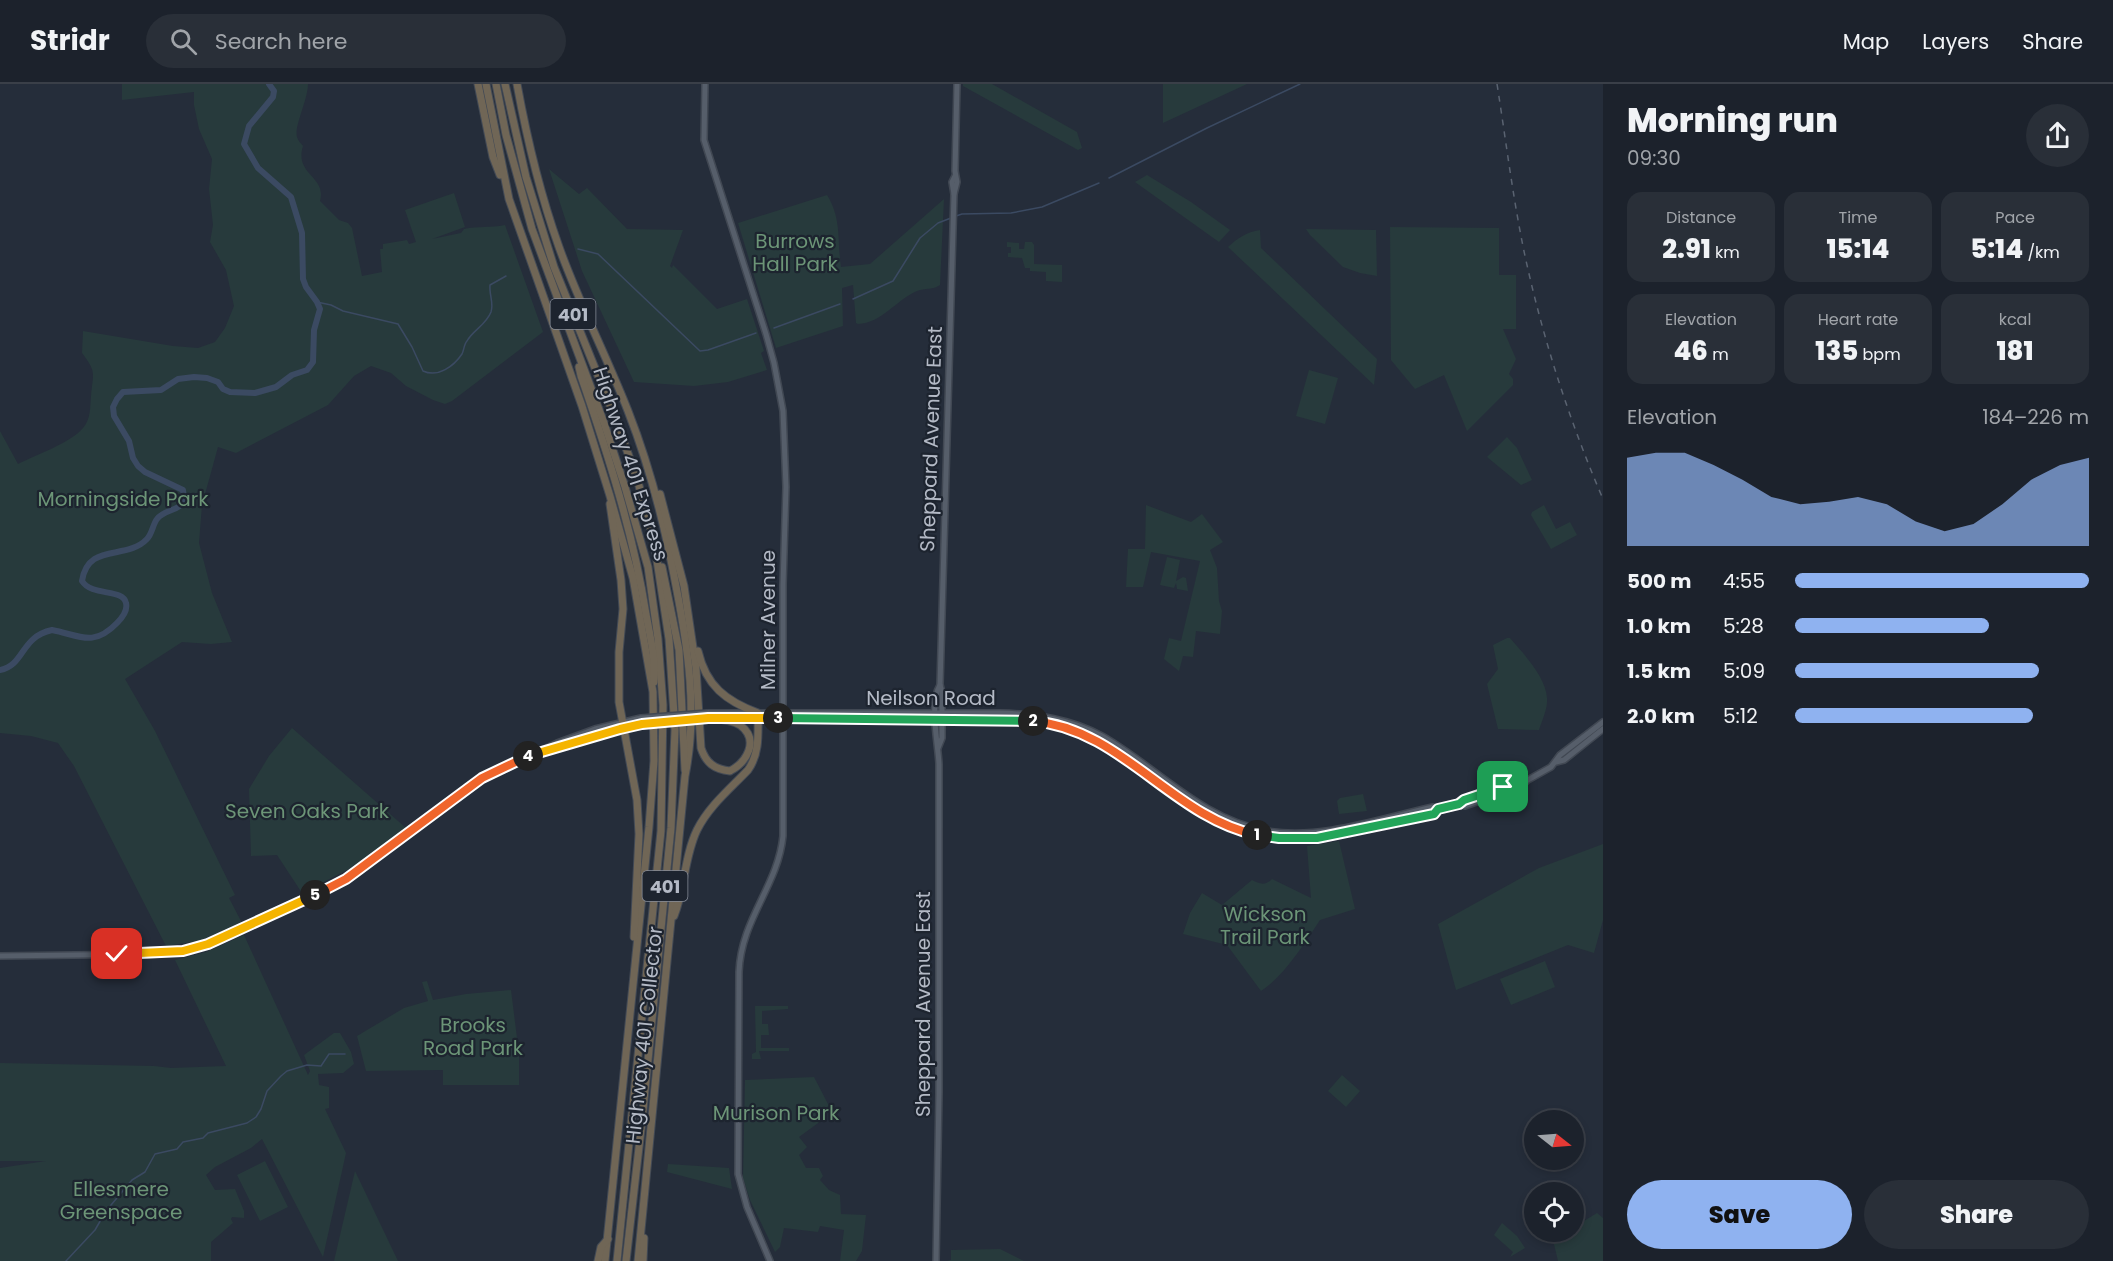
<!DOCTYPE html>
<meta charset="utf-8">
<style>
:root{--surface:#1c222c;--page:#292f38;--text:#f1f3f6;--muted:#a0a4a9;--line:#3a3f48;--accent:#8fb2f0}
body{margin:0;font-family:Poppins,sans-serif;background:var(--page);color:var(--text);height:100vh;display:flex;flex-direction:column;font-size:22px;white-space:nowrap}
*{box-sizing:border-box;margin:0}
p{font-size:20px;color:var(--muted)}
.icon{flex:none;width:33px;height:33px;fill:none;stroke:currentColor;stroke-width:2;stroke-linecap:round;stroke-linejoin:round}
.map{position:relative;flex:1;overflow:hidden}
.sheet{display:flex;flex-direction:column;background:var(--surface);width:510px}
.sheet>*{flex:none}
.needle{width:39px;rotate:107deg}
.fabs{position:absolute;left:1524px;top:1026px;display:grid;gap:12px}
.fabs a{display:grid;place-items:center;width:60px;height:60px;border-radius:50%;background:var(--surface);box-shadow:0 3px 9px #0003,0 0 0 2px var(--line);font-size:30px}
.pin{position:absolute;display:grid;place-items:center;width:51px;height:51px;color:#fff;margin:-26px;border-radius:12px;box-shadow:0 3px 9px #0006}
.km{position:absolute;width:30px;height:30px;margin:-15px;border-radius:50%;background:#222;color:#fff;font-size:16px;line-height:30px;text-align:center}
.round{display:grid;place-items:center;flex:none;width:63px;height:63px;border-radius:32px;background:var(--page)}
.headline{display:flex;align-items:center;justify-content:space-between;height:102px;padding:0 24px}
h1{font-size:33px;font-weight:800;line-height:45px}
.figures{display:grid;grid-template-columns:repeat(3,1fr);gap:9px;height:102px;padding:6px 24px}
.figures div{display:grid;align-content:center;border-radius:15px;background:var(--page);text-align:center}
.figures b{font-size:26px;font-weight:800}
.figures small{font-size:16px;font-weight:400}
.figures p{font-size:16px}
.chart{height:168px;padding:12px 24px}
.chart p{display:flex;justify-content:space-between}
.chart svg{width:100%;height:108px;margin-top:6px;fill:var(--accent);opacity:.7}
.cta{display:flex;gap:12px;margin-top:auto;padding:12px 24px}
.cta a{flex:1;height:69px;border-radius:36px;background:var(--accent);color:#111;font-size:24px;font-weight:800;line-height:69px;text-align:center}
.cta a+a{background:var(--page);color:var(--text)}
ul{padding:0 24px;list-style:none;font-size:20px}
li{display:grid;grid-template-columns:96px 72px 1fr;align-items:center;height:45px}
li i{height:15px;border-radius:8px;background:var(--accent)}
header{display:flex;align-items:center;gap:36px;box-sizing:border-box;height:84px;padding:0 30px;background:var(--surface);border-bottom:2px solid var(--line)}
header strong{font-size:28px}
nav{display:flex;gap:33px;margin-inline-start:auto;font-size:21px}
.search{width:420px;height:54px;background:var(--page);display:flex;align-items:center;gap:15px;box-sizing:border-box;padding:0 21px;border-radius:33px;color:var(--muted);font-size:22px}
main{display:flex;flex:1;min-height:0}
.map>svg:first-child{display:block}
.green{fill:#273a3c}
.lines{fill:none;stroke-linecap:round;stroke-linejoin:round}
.stream{stroke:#3b4a62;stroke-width:1.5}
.river{stroke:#3b4a62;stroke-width:6}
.major-casing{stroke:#414853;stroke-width:8}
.highway-casing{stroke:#434a55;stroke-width:9}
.major{stroke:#565e6a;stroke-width:5}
.highway{stroke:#706656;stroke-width:7}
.rail{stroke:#5a6371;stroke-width:1.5;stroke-dasharray:6 6;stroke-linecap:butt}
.major-bridge-casing{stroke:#414853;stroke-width:8;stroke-linecap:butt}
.major-bridge{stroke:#565e6a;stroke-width:5}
.split-1-casing{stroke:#fff;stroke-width:12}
.split-2-casing{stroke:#fff;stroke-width:12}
.split-3-casing{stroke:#fff;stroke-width:12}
.split-4-casing{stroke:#fff;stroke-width:12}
.split-5-casing{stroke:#fff;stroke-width:12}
.split-6-casing{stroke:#fff;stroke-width:12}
.split-1{stroke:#22a559;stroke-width:8}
.split-2{stroke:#f0652b;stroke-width:8}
.split-3{stroke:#22a559;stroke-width:8}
.split-4{stroke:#f5b400;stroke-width:8}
.split-5{stroke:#f0652b;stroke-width:8}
.split-6{stroke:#f5b400;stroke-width:8}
.labels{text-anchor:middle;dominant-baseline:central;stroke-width:4.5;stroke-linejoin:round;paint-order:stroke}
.shield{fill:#1d242f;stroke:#878d99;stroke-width:1.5}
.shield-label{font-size:18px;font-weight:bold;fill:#b4bac6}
.park-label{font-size:20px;fill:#6c9577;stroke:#1d242f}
.street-label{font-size:20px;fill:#b4bac6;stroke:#1d242f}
</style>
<header>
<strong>Stridr</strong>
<div class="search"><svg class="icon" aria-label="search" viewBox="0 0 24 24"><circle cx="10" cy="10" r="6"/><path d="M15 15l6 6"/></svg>Search here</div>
<nav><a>Map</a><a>Layers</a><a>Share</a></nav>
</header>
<main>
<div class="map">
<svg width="1603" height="1177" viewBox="0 0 1603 1177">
<rect width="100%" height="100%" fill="#252d3a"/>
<g class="green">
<path d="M122 0H308C308 16 294 42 297 53 298 57 301 59 303 62 294 91 327 92 320 117L339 136 348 139 352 144 362 192 382 188 380 165H383V160L407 156 409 160 416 158 405 126 454 109 465 143 432 155 461 149 464 145C478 142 491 144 505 141L543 248 452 317 445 320 433 316 406 302 391 289 371 282 354 292 328 321 236 369 218 363 202 421 199 459 212 509 232 558 211 560 182 558 125 595 155 647 235 811 229 814 242 839 199 857 166 862 74 682 58 659 31 652 0 649V347L18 380C36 371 72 358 83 344 91 335 90 323 91 312 93 288 97 289 82 269L83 247 173 262 198 264 215 258 225 244 234 222 226 186 210 158 213 141 209 105 212 75 199 45 194 21V8L122 16Z"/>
<path d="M963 0H992L1077 48 1082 64 1078 66 963 2Z"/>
<path d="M1163 0H1247L1163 39Z"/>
<path d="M549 85 579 110 587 104 627 145 683 146 670 182 672 184 673 181 717 225 747 215 764 267 761 269 767 286 728 298 694 302 634 298 582 187Z"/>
<path d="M1147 91 1191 118 1230 146 1219 158 1135 98Z"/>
<path d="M827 111C842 135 837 156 841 183L870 180 944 115 940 201C933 206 925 204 917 207 896 216 882 239 858 240L856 239 853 201 842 204 843 242 776 264 738 139Z"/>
<path d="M1390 143 1499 144V191H1516V245H1503L1516 275 1509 290 1513 295V301L1467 347 1444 291 1415 305 1391 276Z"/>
<path d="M1306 145 1376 146 1377 192 1360 189 1343 183 1310 151Z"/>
<path d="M1260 146 1261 164 1377 275 1374 301 1228 163C1238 154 1246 148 1260 146Z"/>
<path d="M1007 158 1019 159V165H1024L1025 158H1032L1034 161V180L1062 181V198L1046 197V188L1030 187V184H1025L1022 174 1008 173V169H1011V163H1007Z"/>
<path d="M1309 286 1338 294 1325 340 1296 332Z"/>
<path d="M1507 353 1517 364 1532 396 1521 401 1487 373Z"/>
<path d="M1146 421 1191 438 1202 430 1223 458 1210 466 1217 484 1219 517 1222 527 1220 550 1196 547 1193 573 1183 572 1179 587 1164 575 1169 554 1181 557 1200 477 1151 468 1143 503H1126L1128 465H1145Z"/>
<path d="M1544 421 1556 445 1570 438 1577 451 1551 465 1531 431 1532 428Z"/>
<path d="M1167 473 1180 476 1176 497 1183 493 1186 494 1188 507 1177 505 1176 499 1174 504 1160 501Z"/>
<path d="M1507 554H1510C1523 569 1546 593 1547 614 1548 625 1542 636 1539 646L1498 645 1487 600 1498 585 1493 561Z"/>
<path d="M292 644 406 744 349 785 302 809 277 771 251 772 249 705 269 672Z"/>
<path d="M1363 710 1367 727 1339 730 1337 717 1340 714Z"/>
<path d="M1339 757 1355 825 1320 836C1305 859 1284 892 1261 907L1227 861 1183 850 1190 829 1202 809 1222 821 1252 796C1260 800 1265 802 1272 795L1311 814 1307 762Z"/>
<path d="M1603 760V836L1594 869 1568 861 1456 906 1438 840 1539 784Z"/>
<path d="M244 851 308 991 310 987 304 971 334 949H340L351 968 354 980 343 989 318 990 319 1001 329 1003V1024L325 1025 346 1069 323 1173 262 1055 251 1064 215 1083 206 1091 215 1106 235 1105 244 1127V1134L232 1133 231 1135 233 1139 211 1158V1177H0V1084L46 1077H0V979L154 982 171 984 226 982 175 876 206 868Z"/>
<path d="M1545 877 1555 903 1511 921 1500 895Z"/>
<path d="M427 897 433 916 466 910 511 906 519 970V1001H443V986L366 987 357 952 404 924 428 917 422 898Z"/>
<path d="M755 922H788V925L762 927V940H768L769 951H761V964H789V967H759L761 975H752V970L756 968Z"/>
<path d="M1342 991 1360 1007 1346 1023 1328 1007Z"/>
<path d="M814 993 829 1022 821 1029 825 1034 799 1053 807 1063 799 1071 806 1084H819L823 1092 820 1096 829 1106 840 1111 841 1130 866 1131 862 1167 856 1177H840L844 1146 820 1142 818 1148 784 1144 780 1163 775 1168 750 1116 743 1094 745 996Z"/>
<path d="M265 1077 288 1123 260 1137 237 1091Z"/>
<path d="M668 1080 729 1084 732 1105 667 1088Z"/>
<path d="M355 1087 398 1177H334Z"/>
<path d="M1597 1129 1603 1134V1177H1558L1552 1152 1565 1148H1574V1143Z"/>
<path d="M1502 1139 1517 1152 1525 1164 1510 1173 1513 1168 1494 1151Z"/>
<path d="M1000 1165 1024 1177H947L951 1176V1166Z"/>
</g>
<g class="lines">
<g class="stream">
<path d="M1109 94 1207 44 1300 0"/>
<path d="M956 132 962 130 1011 129 1042 123 1099 99"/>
<path d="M578 165 598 170 700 267 708 266 756 249"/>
<path d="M853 215 893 197 920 154 938 139 951 134"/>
<path d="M317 218 331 221 343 227 398 240 412 263 423 287C438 294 454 282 462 270 464 266 464 260 467 257 473 246 486 241 491 228 494 219 489 211 490 201L506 192"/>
<path d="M774 244 840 220"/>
<path d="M66 1177 95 1146 106 1127 132 1096 145 1088 155 1070 177 1065 183 1058 203 1054 208 1049 247 1039 256 1033 261 1025 267 1007 281 992 287 987 307 981 321 982 329 970H345"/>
</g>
<path class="river" d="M0 586C25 581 20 553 52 546 79 551 93 564 117 539 122 534 128 527 126 519 123 504 92 513 82 497 88 458 126 477 147 455 152 450 153 440 157 435 163 427 174 427 181 421L184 414 183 406 145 388 138 382 133 374 129 357 114 332 113 323 117 315 123 308 161 306 178 295 194 293 207 294 218 298 223 305 230 308 255 309 276 303 292 291 307 286 313 278 314 246 320 225 317 218 306 203 303 195 302 149 291 113 258 84 244 60 249 42 273 13 274 7 269 0"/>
<defs>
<g id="major">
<path d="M705 0 704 56 766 250 774 279 783 327 786 403 783 501V752C778 802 741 835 739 888L738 1090 747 1123 770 1177"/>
<path d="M954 110 952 98 955 92"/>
<path d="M708 629H772"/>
<path d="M795 629H1000C1036 630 1070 635 1102 652 1158 684 1200 735 1267 747 1322 756 1379 735 1433 723 1442 727 1457 721 1464 716L1522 696 1526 697"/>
<path d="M795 634 1010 635C1040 637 1067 641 1094 655 1150 684 1191 736 1254 750 1298 760 1337 750 1380 741 1398 737 1416 734 1434 730L1438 725"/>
<path d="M730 635 772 634"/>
<path d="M938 664 942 654V608L940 601 954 110 957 98 955 87 957 0"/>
<path d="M547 666 642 640"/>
<path d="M1556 678 1564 676 1603 645"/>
<path d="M1459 720 1465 722 1523 702 1526 697 1551 683 1560 671 1603 638"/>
<path d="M0 872 149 870 183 867 217 856 346 795 482 694 557 659 595 645 641 634"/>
<path d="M936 1177 939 1009V680C938 659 929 619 940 601"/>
</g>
<g id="highway">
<path d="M478 0 493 73 500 91"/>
<path d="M486 0 509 115 582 322 610 412 633 494 653 608 654 677 649 743 605 1177"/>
<path d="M496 0 506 51 532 145 604 339 625 403 648 483 658 555 663 621 661 747 617 1177"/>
<path d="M505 0 526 93 554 183 618 341 638 398 654 457 669 555 675 646 671 744 642 1037 626 1177"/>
<path d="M517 0C527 55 540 110 559 163 579 219 606 271 628 327 650 383 665 442 676 502 688 564 698 628 685 692L638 1177"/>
<path d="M579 283 581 292C608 370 633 448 646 530 650 552 656 576 654 598"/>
<path d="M660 410 684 502 696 584 701 664C706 679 714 685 730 687 747 678 760 656 740 641 731 635 718 635 708 634"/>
<path d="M610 420 621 496 623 525 619 568V618L637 716 639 750 634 853"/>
<path d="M662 483 679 566 685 686"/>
<path d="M674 832C685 805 684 773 697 746 709 722 730 705 748 686 760 669 758 649 758 629 726 617 706 602 698 567"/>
<path d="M598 1177 601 1163 608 1155"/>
<path d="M643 1177 644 1154"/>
</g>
</defs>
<use href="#major" class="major-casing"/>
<use href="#highway" class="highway-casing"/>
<use href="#major" class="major"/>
<use href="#highway" class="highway"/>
<path class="rail" d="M1497 0C1506 57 1513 115 1525 172 1543 255 1569 336 1603 415"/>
<defs>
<g id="major-bridge">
<path d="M772 629H795"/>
<path d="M641 634 708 629"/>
<path d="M772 634H795"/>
<path d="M642 640 708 634"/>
</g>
</defs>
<use href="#major-bridge" class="major-bridge-casing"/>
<use href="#major-bridge" class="major-bridge"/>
</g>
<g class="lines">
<defs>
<path id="split-1" d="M1257 751 1279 754H1317L1434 730 1438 725 1459 720 1464 716 1503 703"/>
<path id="split-2" d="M1033 637C1122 645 1172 733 1257 751"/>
<path id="split-3" d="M778 634 1033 637"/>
<path id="split-4" d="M528 672 620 645 642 640 708 634H778"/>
<path id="split-5" d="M315 811 346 795 482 694 528 672"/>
<path id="split-6" d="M117 870 183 867 208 860 315 811"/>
</defs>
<use href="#split-1" class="split-1-casing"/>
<use href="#split-2" class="split-2-casing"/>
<use href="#split-3" class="split-3-casing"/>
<use href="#split-4" class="split-4-casing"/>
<use href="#split-5" class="split-5-casing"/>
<use href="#split-6" class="split-6-casing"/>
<use href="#split-1" class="split-1"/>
<use href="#split-2" class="split-2"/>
<use href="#split-3" class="split-3"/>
<use href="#split-4" class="split-4"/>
<use href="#split-5" class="split-5"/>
<use href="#split-6" class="split-6"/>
</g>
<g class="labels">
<g class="shield">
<rect x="550.5" y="215" width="45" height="30" rx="4.5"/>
<rect x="642.5" y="787" width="45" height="30" rx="4.5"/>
</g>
<g class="shield-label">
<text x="573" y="230">401</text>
<text x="665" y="802">401</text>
</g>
<g class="park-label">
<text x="795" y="157">Burrows<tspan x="795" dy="23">Hall Park</tspan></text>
<text x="123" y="415">Morningside Park</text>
<text x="307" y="727">Seven Oaks Park</text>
<text x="1265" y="830">Wickson<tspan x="1265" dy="23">Trail Park</tspan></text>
<text x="473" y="941">Brooks<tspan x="473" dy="23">Road Park</tspan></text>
<text x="776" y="1029">Murison Park</text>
<text x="121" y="1105">Ellesmere<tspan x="121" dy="23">Greenspace</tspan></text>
</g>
<g class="street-label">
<text transform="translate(931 355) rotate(-88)">Sheppard Avenue East</text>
<text transform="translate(631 380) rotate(72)">Highway 401 Express</text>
<text transform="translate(768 536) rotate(-90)">Milner Avenue</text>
<text x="931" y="614">Neilson Road</text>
<text transform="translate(923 920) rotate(-90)">Sheppard Avenue East</text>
<text transform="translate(644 951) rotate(-84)">Highway 401 Collector</text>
</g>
</g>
</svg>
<div class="fabs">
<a><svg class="needle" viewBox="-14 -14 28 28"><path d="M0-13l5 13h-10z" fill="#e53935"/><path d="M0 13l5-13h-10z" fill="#a0a4a9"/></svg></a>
<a><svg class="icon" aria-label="locate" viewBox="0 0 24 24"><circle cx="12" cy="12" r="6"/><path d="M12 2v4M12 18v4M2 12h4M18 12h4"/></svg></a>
</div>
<div class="pin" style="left:1503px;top:703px;background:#1e9e55"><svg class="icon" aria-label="arrive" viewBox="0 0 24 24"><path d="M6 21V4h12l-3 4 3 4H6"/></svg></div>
<div class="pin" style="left:117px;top:870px;background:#d93025"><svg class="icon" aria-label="check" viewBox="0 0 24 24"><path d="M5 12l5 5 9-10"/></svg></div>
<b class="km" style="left:1257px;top:751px">1</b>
<b class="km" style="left:1033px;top:637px">2</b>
<b class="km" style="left:778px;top:634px">3</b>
<b class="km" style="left:528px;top:672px">4</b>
<b class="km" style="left:315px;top:811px">5</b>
</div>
<section class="sheet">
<div class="headline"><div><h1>Morning run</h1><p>09:30</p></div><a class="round"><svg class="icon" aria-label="share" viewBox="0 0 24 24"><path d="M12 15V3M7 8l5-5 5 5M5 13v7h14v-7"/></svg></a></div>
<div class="figures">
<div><p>Distance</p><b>2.91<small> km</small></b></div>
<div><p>Time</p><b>15:14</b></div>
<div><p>Pace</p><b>5:14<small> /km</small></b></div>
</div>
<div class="figures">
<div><p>Elevation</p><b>46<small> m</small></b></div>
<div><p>Heart rate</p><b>135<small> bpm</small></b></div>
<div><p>kcal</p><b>181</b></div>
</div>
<div class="chart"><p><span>Elevation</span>184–226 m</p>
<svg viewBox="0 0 160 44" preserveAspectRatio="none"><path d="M0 44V8L10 6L20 6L30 11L40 17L50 24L60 27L70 26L80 24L90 27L100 34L110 38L120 35L130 27L140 17L150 11L160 8V44z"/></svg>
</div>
<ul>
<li><b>500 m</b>4:55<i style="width:100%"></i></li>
<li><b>1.0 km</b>5:28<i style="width:66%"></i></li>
<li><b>1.5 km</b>5:09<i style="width:83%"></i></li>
<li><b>2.0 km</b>5:12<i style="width:81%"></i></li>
</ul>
<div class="cta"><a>Save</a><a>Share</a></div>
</section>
</main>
